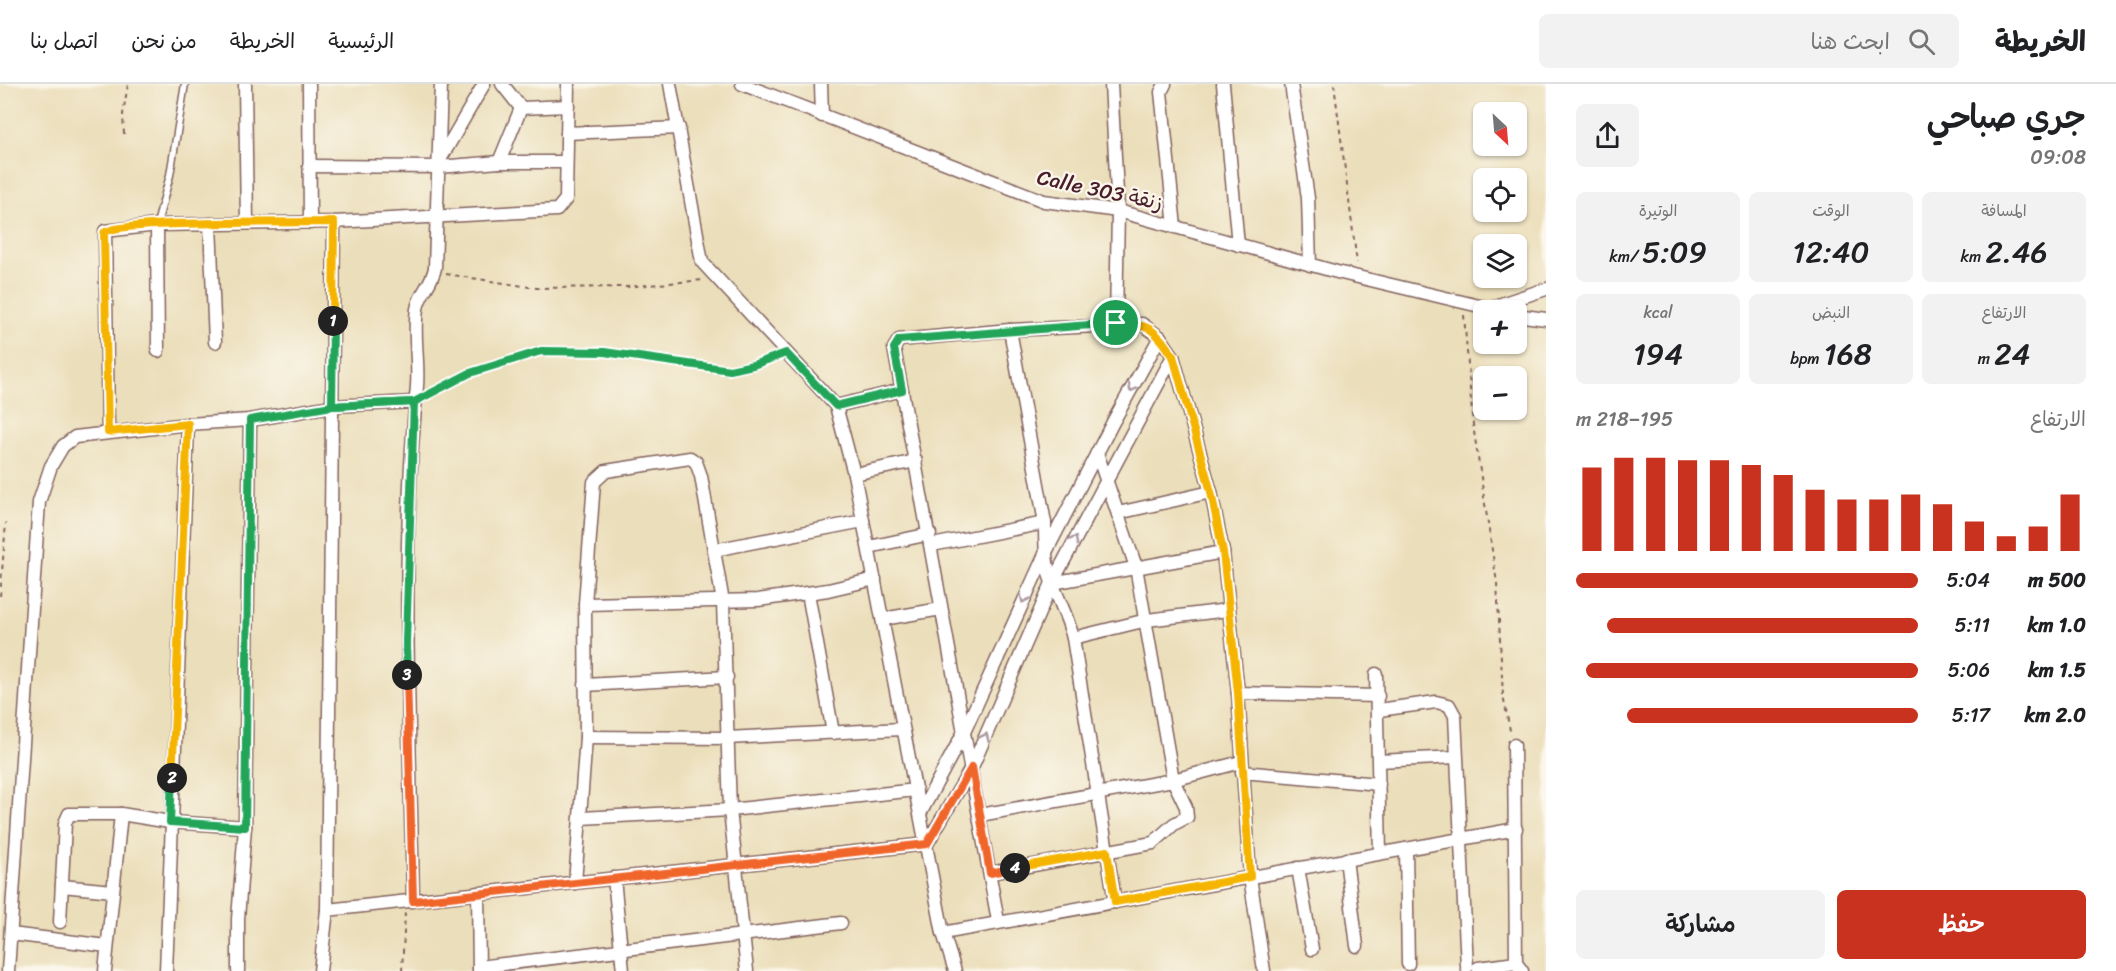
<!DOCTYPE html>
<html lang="ar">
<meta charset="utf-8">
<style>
:root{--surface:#fff;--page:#f2f2f2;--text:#202124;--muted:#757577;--line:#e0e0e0;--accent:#c8321e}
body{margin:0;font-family:Sriracha,"Playpen Sans Arabic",sans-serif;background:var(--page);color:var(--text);direction:rtl;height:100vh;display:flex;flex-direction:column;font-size:22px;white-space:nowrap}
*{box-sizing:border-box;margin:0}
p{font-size:20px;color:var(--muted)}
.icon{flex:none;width:33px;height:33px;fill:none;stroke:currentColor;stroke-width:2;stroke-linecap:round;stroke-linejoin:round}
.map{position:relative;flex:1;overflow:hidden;direction:ltr}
.panel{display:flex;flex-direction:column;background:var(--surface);width:570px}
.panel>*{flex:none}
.needle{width:39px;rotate:154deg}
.controls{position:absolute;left:1473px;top:18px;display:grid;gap:12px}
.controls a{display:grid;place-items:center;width:54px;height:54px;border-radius:9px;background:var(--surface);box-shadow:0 2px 4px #0004;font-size:30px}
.pin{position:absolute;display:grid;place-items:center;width:51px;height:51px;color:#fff;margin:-26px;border:3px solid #fff;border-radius:50%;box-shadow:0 2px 6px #0007}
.km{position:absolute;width:30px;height:30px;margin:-15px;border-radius:50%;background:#222;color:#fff;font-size:16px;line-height:30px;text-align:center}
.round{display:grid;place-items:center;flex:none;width:63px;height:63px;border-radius:9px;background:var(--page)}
.headline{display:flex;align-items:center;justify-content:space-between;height:102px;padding:0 30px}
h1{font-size:33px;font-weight:600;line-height:45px}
.metrics{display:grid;grid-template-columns:repeat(3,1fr);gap:9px;height:102px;padding:6px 30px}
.metrics div{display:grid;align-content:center;border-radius:9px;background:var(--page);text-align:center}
.metrics b{font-size:30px;font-weight:600}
.metrics small{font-size:16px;font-weight:400}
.metrics p{font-size:16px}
.chart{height:168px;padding:12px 30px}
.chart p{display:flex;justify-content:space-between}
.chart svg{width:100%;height:108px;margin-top:6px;stroke:var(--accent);stroke-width:6}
.cta{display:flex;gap:12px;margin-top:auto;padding:12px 30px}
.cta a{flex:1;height:69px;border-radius:9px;background:var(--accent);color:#fff;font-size:24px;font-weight:600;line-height:69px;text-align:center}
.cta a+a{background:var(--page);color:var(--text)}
ul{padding:0 30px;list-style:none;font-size:20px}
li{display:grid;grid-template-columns:96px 72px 1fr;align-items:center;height:45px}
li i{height:15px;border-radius:8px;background:var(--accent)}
header{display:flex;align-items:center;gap:36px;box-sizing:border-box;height:84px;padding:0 30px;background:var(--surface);border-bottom:2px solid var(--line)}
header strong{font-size:28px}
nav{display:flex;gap:33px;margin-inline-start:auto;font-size:21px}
.search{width:420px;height:54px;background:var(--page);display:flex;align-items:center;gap:15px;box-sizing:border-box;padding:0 21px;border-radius:9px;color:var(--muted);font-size:22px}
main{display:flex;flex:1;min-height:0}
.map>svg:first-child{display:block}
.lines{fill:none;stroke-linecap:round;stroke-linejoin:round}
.service-casing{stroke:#82625d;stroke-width:9}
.minor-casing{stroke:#82625d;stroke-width:15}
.path{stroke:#82625d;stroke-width:2;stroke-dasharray:4.5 4.5;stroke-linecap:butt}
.service{stroke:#fff;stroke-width:6}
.minor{stroke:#fff;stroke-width:12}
.oneway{stroke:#ae9aa0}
.split-1-casing{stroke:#fff;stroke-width:12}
.split-2-casing{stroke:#fff;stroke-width:12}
.split-3-casing{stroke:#fff;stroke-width:12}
.split-4-casing{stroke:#fff;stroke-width:12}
.split-5-casing{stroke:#fff;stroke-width:12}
.split-1{stroke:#22a559;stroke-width:8}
.split-2{stroke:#f5b400;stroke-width:8}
.split-3{stroke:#22a559;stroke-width:8}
.split-4{stroke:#f0652b;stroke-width:8}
.split-5{stroke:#f5b400;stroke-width:8}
.labels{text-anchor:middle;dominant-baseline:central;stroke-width:4.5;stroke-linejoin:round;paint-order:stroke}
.street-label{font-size:21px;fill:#4a1f2b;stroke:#fbf7ec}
</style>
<header>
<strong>الخريطة</strong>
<div class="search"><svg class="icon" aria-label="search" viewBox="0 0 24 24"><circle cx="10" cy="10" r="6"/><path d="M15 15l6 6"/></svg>ابحث هنا</div>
<nav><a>الرئيسية</a><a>الخريطة</a><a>من نحن</a><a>اتصل بنا</a></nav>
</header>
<main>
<section class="panel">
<div class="headline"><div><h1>جري صباحي</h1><p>09:08</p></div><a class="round"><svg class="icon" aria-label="share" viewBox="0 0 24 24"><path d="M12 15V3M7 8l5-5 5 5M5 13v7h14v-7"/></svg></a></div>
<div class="metrics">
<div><p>المسافة</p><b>2.46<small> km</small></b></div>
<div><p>الوقت</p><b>12:40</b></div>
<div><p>الوتيرة</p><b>5:09<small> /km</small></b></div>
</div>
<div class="metrics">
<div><p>الارتفاع</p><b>24<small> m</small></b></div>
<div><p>النبض</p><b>168<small> bpm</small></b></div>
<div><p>kcal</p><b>194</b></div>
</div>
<div class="chart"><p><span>الارتفاع</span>195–218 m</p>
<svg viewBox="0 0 160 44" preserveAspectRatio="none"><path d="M5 44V10M15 44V6M25 44V6M35 44V7M45 44V7M55 44V9M65 44V13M75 44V19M85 44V23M95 44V23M105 44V21M115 44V25M125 44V32M135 44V38M145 44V34M155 44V21"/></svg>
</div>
<ul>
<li><b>500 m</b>5:04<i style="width:100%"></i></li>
<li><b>1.0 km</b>5:11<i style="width:91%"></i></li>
<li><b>1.5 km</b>5:06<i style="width:97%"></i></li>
<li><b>2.0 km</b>5:17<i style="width:85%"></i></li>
</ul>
<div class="cta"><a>حفظ</a><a>مشاركة</a></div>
</section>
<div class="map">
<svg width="1546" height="887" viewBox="0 0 1546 887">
<rect width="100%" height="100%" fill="#fbf7ec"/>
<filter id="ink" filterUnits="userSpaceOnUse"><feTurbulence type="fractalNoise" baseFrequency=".0167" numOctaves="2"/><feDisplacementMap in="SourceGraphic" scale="12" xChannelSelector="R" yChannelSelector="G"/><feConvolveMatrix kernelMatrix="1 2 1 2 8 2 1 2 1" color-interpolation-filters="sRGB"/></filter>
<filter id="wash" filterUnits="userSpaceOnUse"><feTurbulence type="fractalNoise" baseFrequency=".008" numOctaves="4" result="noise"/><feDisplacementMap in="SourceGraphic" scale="24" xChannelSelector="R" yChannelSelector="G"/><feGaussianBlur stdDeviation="1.35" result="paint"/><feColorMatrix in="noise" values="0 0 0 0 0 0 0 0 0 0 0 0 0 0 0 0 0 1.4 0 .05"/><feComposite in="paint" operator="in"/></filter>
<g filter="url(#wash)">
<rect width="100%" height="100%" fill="#ebdeba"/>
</g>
<g filter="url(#ink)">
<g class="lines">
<defs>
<path id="service" d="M157 140 170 91 185 0"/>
<g id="minor">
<path d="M245 0 247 139"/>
<path d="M309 0 310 139"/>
<path d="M502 0 521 24"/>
<path d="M670 0 702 178 836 322 854 390 943 849 955 887"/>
<path d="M742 0 1044 117 1118 127 1337 188 1496 226"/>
<path d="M821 0 822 32"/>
<path d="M1111 0 1118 127 1116 239"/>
<path d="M1165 0 1161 8 1175 143"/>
<path d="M1223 0 1238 161"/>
<path d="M1291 0 1308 114 1310 181"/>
<path d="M521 24 568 22"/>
<path d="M567 49 679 44"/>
<path d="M441 74 484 0"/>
<path d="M499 78 521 24"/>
<path d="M309 82 439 83 499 78H565"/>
<path d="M210 140 215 258"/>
<path d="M157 141 158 267"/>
<path d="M1486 225 1546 205"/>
<path d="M1516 231 1546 235"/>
<path d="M1010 246 1045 439C1045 459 1045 482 1053 501 1060 519 1068 534 1073 554L1115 818"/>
<path d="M836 322 902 306"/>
<path d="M108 348 105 147 157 141 334 138 557 126 566 115 568 0"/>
<path d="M854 390 916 377"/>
<path d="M1118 429 1211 408"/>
<path d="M932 461 1045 439"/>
<path d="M869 463 930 450"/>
<path d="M714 466 863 437"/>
<path d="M1052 499 1223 468"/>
<path d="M808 509 833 649"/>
<path d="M585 520 758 516 828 506 875 495"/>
<path d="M883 535 941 525"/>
<path d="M1073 554 1147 536 1228 526"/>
<path d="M1376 590 1380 769"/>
<path d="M585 601 727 593"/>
<path d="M1238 609 1378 612"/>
<path d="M1379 626 1436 618 1449 621 1455 632 1467 883"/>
<path d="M586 653 727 654 902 645"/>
<path d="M1514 661 1516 879 1522 887"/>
<path d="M1379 677 1456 673"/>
<path d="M1242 688 1379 700"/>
<path d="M921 728 965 646 1046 468 1113 338 1160 253"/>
<path d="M980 731 1173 696 1241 678"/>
<path d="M581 734 730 726 916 706"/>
<path d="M1406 765 1408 880"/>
<path d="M1346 775 1357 862"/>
<path d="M1298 784 1312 865"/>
<path d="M990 789 1153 759 1174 740 1187 733 1186 723 1173 696 1136 483 1097 369"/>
<path d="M614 794 623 887"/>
<path d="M575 799 586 653 585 520 594 398 606 387 690 374 696 378 701 392 723 518 730 726 747 887"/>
<path d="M62 802 113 807"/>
<path d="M478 809 479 887"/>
<path d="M413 817C410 645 400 473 417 302 419 277 413 250 417 225 419 210 432 200 435 184L441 0"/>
<path d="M327 826 927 760 972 683 1052 499 1173 272"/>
<path d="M998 837C965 646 929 455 894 264L899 256 1010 246 1142 240 1160 253 1173 272 1211 408 1223 468 1238 609 1250 793 1264 887"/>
<path d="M60 838 65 739 69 730H121L170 738 245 743"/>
<path d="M943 849 1516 745"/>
<path d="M11 850 107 862"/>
<path d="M479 883 841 839"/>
<path d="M1478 884 1516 879"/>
<path d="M8 887 39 418 51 382 63 362 75 353 188 340 250 336 332 322 414 318"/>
<path d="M105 887 121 730"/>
<path d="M166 887 188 340"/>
<path d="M238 887V835L245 743 250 336"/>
<path d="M320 887 327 826 334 138"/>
</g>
</defs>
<use href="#service" class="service-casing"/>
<use href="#minor" class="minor-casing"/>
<g class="path">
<path d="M1334 0 1357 179"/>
<path d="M124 50 123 30 128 0"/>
<path d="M446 190 536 204 626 203 703 196"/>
<path d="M1464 231 1473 341 1497 499 1503 612 1511 651"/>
<path d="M429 309 488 282 541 267 604 268 730 286 775 273"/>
<path d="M0 512 6 439"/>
<path d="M402 887 405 829"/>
</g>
<use href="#service" class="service"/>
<use href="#minor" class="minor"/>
</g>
<defs><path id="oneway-chevron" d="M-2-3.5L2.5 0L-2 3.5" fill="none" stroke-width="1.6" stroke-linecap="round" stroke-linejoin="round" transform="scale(1.5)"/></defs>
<g class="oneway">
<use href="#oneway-chevron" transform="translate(1132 304) rotate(119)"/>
<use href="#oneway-chevron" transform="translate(1074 456) rotate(-63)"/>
<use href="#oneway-chevron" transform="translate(1024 515) rotate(115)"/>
<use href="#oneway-chevron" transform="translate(985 653) rotate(-66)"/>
</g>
</g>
<g class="lines" filter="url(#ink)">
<defs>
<path id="split-1" d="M333 237 332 322 414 318 470 289 541 267 604 268 730 286 753 281 786 269 836 322 902 306 894 264 899 256 1116 239"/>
<path id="split-2" d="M172 694 188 340 108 348 104 149C115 136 303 139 334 138L333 237"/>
<path id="split-3" d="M172 694 170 738 245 743 250 336 332 322 414 318 406 557 407 591"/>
<path id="split-4" d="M407 591 413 817 927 760 972 683 990 789 1015 784"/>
<path id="split-5" d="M1015 784 1107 767 1115 818 1250 793 1238 609 1223 468 1211 408 1173 272C1154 244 1150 240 1116 239"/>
</defs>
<use href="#split-1" class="split-1-casing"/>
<use href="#split-2" class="split-2-casing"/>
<use href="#split-3" class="split-3-casing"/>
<use href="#split-4" class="split-4-casing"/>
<use href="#split-5" class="split-5-casing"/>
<use href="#split-1" class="split-1"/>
<use href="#split-2" class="split-2"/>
<use href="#split-3" class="split-3"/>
<use href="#split-4" class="split-4"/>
<use href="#split-5" class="split-5"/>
</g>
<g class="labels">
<g class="street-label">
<text transform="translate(1100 106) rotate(12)">Calle 303 زنقة</text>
</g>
</g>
</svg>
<div class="controls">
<a><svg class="needle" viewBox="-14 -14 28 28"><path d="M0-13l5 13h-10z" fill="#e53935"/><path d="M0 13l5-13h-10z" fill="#757577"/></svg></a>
<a><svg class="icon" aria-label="locate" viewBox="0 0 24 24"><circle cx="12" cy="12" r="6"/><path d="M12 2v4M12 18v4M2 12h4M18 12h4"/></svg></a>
<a><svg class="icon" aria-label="layers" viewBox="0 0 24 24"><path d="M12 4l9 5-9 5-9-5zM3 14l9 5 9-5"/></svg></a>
<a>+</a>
<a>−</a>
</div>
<div class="pin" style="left:1116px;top:239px;background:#1e9e55"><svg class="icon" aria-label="arrive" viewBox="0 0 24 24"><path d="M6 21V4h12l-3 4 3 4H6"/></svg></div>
<b class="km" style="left:333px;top:237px">1</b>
<b class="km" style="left:172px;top:694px">2</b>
<b class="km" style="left:407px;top:591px">3</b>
<b class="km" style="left:1015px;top:784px">4</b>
</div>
</main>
